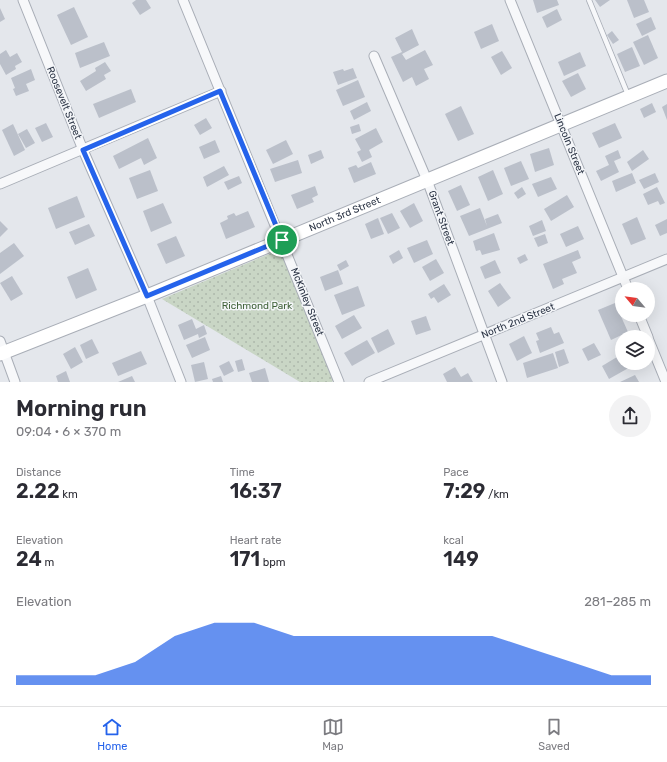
<!DOCTYPE html>
<meta charset="utf-8">
<style>
:root{--surface:#fff;--page:#f2f2f3;--text:#2b2b33;--muted:#7c7c81;--line:#e1e1e2;--accent:#2563eb}
body{margin:0;font-family:Rubik,sans-serif;background:var(--page);color:var(--text);height:100vh;display:flex;flex-direction:column;font-size:15px;white-space:nowrap}
*{box-sizing:border-box;margin:0}
p{font-size:13px;color:var(--muted)}
.icon{flex:none;width:22px;height:22px;fill:none;stroke:currentColor;stroke-width:2;stroke-linecap:round;stroke-linejoin:round}
.map{position:relative;height:382px;overflow:hidden}
.side{display:flex;flex-direction:column;background:var(--surface);flex:1}
.side>*{flex:none}
.needle{width:26px;rotate:299deg}
.controls{position:absolute;left:615px;top:282px;display:grid;gap:8px}
.controls a{display:grid;place-items:center;width:40px;height:40px;border-radius:50%;background:var(--surface);box-shadow:0 4px 16px #0002;font-size:20px}
.pin{position:absolute;display:grid;place-items:center;width:34px;height:34px;color:#fff;margin:-17px;border:2px solid #fff;border-radius:50%;box-shadow:0 1px 4px #0007}
.round{display:grid;place-items:center;flex:none;width:42px;height:42px;border-radius:21px;background:var(--page)}
.head{display:flex;align-items:center;justify-content:space-between;height:68px;padding:0 16px}
h1{font-size:22px;font-weight:600;line-height:30px}
.figures{display:grid;grid-template-columns:repeat(3,1fr);gap:6px;height:68px;padding:4px 16px}
.figures div{display:grid;align-content:center}
.figures b{font-size:20px;font-weight:600}
.figures small{font-size:11px;font-weight:400}
.figures p{font-size:11px}
.chart{height:112px;padding:8px 16px}
.chart p{display:flex;justify-content:space-between}
.chart svg{width:100%;height:72px;margin-top:4px;fill:var(--accent);opacity:.7}
.tab-bar{display:flex;justify-content:space-around;align-items:center;height:56px;border-top:1px solid var(--line);background:var(--surface);font-size:11px;color:var(--muted)}
.tab-bar a{display:grid;justify-items:center;gap:2px}
.tab-bar .current{color:var(--accent)}
.map>svg:first-child{display:block}
.park{fill:url(#park-dots)}
.building{fill:#bbc0ca}
.lines{fill:none;stroke-linecap:round;stroke-linejoin:round}
.lane-casing{stroke:#a9aeb7;stroke-width:6}
.street-casing{stroke:#a9aeb7;stroke-width:11}
.secondary-casing{stroke:#a9aeb7;stroke-width:15}
.lane{stroke:#f7f8fa;stroke-width:4.5}
.street{stroke:#f7f8fa;stroke-width:9}
.secondary{stroke:#fff;stroke-width:13}
.route-casing{stroke:#fff;stroke-width:8}
.route{stroke:#2563eb;stroke-width:5}
.labels{text-anchor:middle;dominant-baseline:central;stroke-width:3;stroke-linejoin:round;paint-order:stroke}
.street-label{font-size:10px;fill:#2b3445;stroke:#f4f6f9}
.park-label{font-size:10px;fill:#3f6138;stroke:#f4f6f9}
</style>
<div class="map">
<svg width="667" height="382" viewBox="0 0 667 382">
<defs>
<pattern id="park-dots" width="8" height="8" patternUnits="userSpaceOnUse"><rect width="8" height="8" fill="#c9d6c5"/><path d="M2 2h.1M6 6h.1" fill="none" stroke="#adb8ab" stroke-width="1.8" stroke-linecap="round"/></pattern>
</defs>
<rect width="100%" height="100%" fill="#e4e7ec"/>
<path class="park" d="M281 249 334 379 332 382H300L162 299Z"/>
<g class="building">
<path d="M136 0H146L151 8 140 15 132 3Z"/>
<path d="M533 0H557L559 5 537 13Z"/>
<path d="M595 0H610L600 7Z"/>
<path d="M627 0H644L649 12 634 18Z"/>
<path d="M74 7 88 37 71 45 57 15Z"/>
<path d="M0 8 5 19 0 22Z"/>
<path d="M557 9 562 20 547 28 542 17Z"/>
<path d="M651 17 656 29 642 36 636 24Z"/>
<path d="M492 24 499 41 481 49 474 32Z"/>
<path d="M412 29 419 45 402 54 406 60 425 50 433 65 424 69 429 79 416 86 412 77 403 82 391 57 402 52 395 38Z"/>
<path d="M612 31 619 40 613 44 607 35Z"/>
<path d="M648 35 658 58 644 65 633 42Z"/>
<path d="M104 42 110 56 80 68 75 53Z"/>
<path d="M632 47 640 66 625 72 617 54Z"/>
<path d="M6 50 10 57 17 53 22 62 15 66 16 69 6 75 0 64V54Z"/>
<path d="M502 51 512 68 501 75 491 57Z"/>
<path d="M580 52 586 66 564 76 558 62Z"/>
<path d="M105 62 111 71 104 75 106 79 86 91 80 81 96 71 95 68Z"/>
<path d="M353 68 357 78 338 85 333 72 343 69 344 71Z"/>
<path d="M31 69 35 80 26 84 29 91 16 96 13 89 15 88 11 78Z"/>
<path d="M578 73 586 89 571 97 562 81Z"/>
<path d="M358 80 365 97 343 106 336 90Z"/>
<path d="M131 89 136 102 99 118 93 104Z"/>
<path d="M367 102 371 111 354 120 350 111Z"/>
<path d="M652 103 656 112 644 118 640 109Z"/>
<path d="M667 104V120L662 107Z"/>
<path d="M461 106 474 134 458 141 445 114Z"/>
<path d="M206 118 212 128 200 135 194 125Z"/>
<path d="M46 123 53 137 42 142 35 128Z"/>
<path d="M615 123 622 138 599 148 592 133Z"/>
<path d="M13 124 25 150 14 156 2 130Z"/>
<path d="M359 124 361 131 352 134 350 127Z"/>
<path d="M376 128 383 142 369 150 372 157 362 162 357 152 361 150 355 139Z"/>
<path d="M27 129 35 143 26 148 18 134Z"/>
<path d="M148 138 157 158 144 165 141 158 119 169 113 156Z"/>
<path d="M215 140 220 152 204 159 199 147Z"/>
<path d="M286 140 293 154 273 164 266 150Z"/>
<path d="M549 148 554 165 535 172 530 154Z"/>
<path d="M321 150 324 158 311 164 308 155Z"/>
<path d="M618 150 621 158 614 161 619 172 601 181 596 171 609 165 605 156Z"/>
<path d="M643 150 649 159 632 171 627 162Z"/>
<path d="M298 160 302 173 275 182 270 169Z"/>
<path d="M521 161 529 179 511 186 504 168Z"/>
<path d="M371 162 376 174 354 183 348 168 356 165 358 168Z"/>
<path d="M224 166 229 175 207 187 203 177Z"/>
<path d="M150 170 158 191 137 199 129 178Z"/>
<path d="M493 170 503 194 488 201 478 177Z"/>
<path d="M632 173 636 183 616 192 612 181Z"/>
<path d="M655 173 659 182 644 189 639 180Z"/>
<path d="M239 176 242 183 228 190 224 182Z"/>
<path d="M551 177 557 189 538 197 532 184Z"/>
<path d="M461 185 470 205 457 211 448 191Z"/>
<path d="M315 186 318 195 312 198 314 202 297 209 291 195Z"/>
<path d="M522 187 526 194 518 199 514 193Z"/>
<path d="M657 187 665 203 660 205 658 201 648 205 643 194Z"/>
<path d="M567 195 574 207 551 221 544 209Z"/>
<path d="M77 196 85 217 56 229 48 208Z"/>
<path d="M163 203 172 223 151 232 143 211Z"/>
<path d="M414 203 423 221 410 228 400 211Z"/>
<path d="M480 208 487 226 485 219 498 214 502 223 469 236 460 216Z"/>
<path d="M248 211 255 227 226 239 220 223 228 219 227 216 234 213 236 216Z"/>
<path d="M392 213 400 228 388 234 380 218Z"/>
<path d="M637 217 646 239 631 245 622 224Z"/>
<path d="M378 218 384 234 371 239 365 224Z"/>
<path d="M667 219V233L660 236 655 225Z"/>
<path d="M542 220 546 231 533 236 529 226Z"/>
<path d="M0 221 8 229 0 237Z"/>
<path d="M89 224 95 236 75 245 69 232Z"/>
<path d="M578 226 584 239 566 247 560 234Z"/>
<path d="M494 233 500 250 482 255 480 250 476 251 473 241Z"/>
<path d="M545 234 548 243 538 247 534 238Z"/>
<path d="M176 236 185 256 166 264 157 244Z"/>
<path d="M427 240 433 254 414 263 407 248Z"/>
<path d="M14 243 24 256 0 274V253Z"/>
<path d="M399 250 403 258 393 264 389 256Z"/>
<path d="M578 250 581 258 572 262 577 273 562 279 564 284 553 289 543 264Z"/>
<path d="M525 254 528 260 520 264 517 258Z"/>
<path d="M436 259 444 273 430 281 422 267Z"/>
<path d="M346 260 349 266 340 271 337 265Z"/>
<path d="M495 260 501 273 485 279 480 267Z"/>
<path d="M88 268 97 290 76 299 67 277Z"/>
<path d="M338 270 343 284 325 291 320 277Z"/>
<path d="M12 276 23 294 11 301 0 283Z"/>
<path d="M500 283 511 298 498 307 488 291Z"/>
<path d="M444 284 451 295 438 303 434 297 431 299 428 294Z"/>
<path d="M358 286 365 306 342 315 334 295Z"/>
<path d="M615 303 628 332 611 340 598 310Z"/>
<path d="M354 315 362 328 342 339 335 326Z"/>
<path d="M426 316 431 330 416 335 411 321Z"/>
<path d="M192 319 196 329 204 325 207 334 199 338 198 334 184 340 178 325Z"/>
<path d="M551 327 554 334 559 332 564 343 540 353 536 341 539 340 536 333Z"/>
<path d="M388 329 395 344 378 353 371 338Z"/>
<path d="M524 336 532 353 517 361 509 344Z"/>
<path d="M205 337 210 350 192 358 186 345Z"/>
<path d="M92 339 99 353 86 359 80 345Z"/>
<path d="M367 340 375 353 352 366 344 353Z"/>
<path d="M594 343 601 355 588 361 582 349Z"/>
<path d="M75 347 83 362 71 369 63 354Z"/>
<path d="M564 349 569 363 559 367 555 352Z"/>
<path d="M141 351 147 364 118 376 112 363Z"/>
<path d="M553 353 558 368 527 378 523 363Z"/>
<path d="M622 354V363H631L632 366 609 379 602 366Z"/>
<path d="M242 359 245 370 238 372 235 361Z"/>
<path d="M229 361 234 371 224 376 219 366Z"/>
<path d="M204 362 208 379 195 382 191 365Z"/>
<path d="M455 367 461 377 468 373 473 382H447L443 374Z"/>
<path d="M265 368 269 382H252L249 373Z"/>
<path d="M66 371 70 382H58L56 376Z"/>
<path d="M635 375 639 382H620Z"/>
<path d="M132 376 135 382H118Z"/>
<path d="M221 376 223 382H213L212 379Z"/>
</g>
<g class="lines">
<defs>
<path id="lane" d="M589 0 628 95"/>
<g id="street">
<path d="M23 0 83 150 147 296 181 382"/>
<path d="M183 0 339 382"/>
<path d="M510 0 628 289"/>
<path d="M374 56 427 180 502 382"/>
<path d="M0 184 221 91"/>
<path d="M639 315 648 337"/>
<path d="M648 338 666 382"/>
<path d="M0 341 15 382"/>
<path d="M369 382 667 259"/>
</g>
<g id="secondary">
<path id="s1" d="M0 354 147 296 667 81"/>
</g>
</defs>
<use href="#lane" class="lane-casing"/>
<use href="#street" class="street-casing"/>
<use href="#secondary" class="secondary-casing"/>
<use href="#lane" class="lane"/>
<use href="#street" class="street"/>
<use href="#secondary" class="secondary"/>
</g>
<g class="lines">
<defs>
<path id="route" d="M220 91 282 240 147 296 83 150Z"/>
</defs>
<use href="#route" class="route-casing"/>
<use href="#route" class="route"/>
</g>
<g class="labels">
<g class="street-label">
<text transform="translate(64 103) rotate(68)">Roosevelt Street</text>
<text transform="translate(569 144) rotate(68)">Lincoln Street</text>
<text stroke="none"><textPath href="#s1" startOffset="372">North 3rd Street</textPath></text>
<text transform="translate(441 218) rotate(70)">Grant Street</text>
<text transform="translate(307 302) rotate(68)">McKinley Street</text>
<text transform="translate(518 321) rotate(-22)">North 2nd Street</text>
</g>
<g class="park-label">
<text x="257" y="306">Richmond Park</text>
</g>
</g>
</svg>
<div class="controls">
<a><svg class="needle" viewBox="-14 -14 28 28"><path d="M0-13l5 13h-10z" fill="#e53935"/><path d="M0 13l5-13h-10z" fill="#7c7c81"/></svg></a>
<a><svg class="icon" aria-label="layers" viewBox="0 0 24 24"><path d="M12 4l9 5-9 5-9-5zM3 14l9 5 9-5"/></svg></a>
</div>
<div class="pin" style="left:282px;top:240px;background:#1e9e55"><svg class="icon" aria-label="arrive" viewBox="0 0 24 24"><path d="M6 21V4h12l-3 4 3 4H6"/></svg></div>
</div>
<section class="side">
<div class="head"><div><h1>Morning run</h1><p>09:04 · 6 × 370 m</p></div><a class="round"><svg class="icon" aria-label="share" viewBox="0 0 24 24"><path d="M12 15V3M7 8l5-5 5 5M5 13v7h14v-7"/></svg></a></div>
<div class="figures">
<div><p>Distance</p><b>2.22<small> km</small></b></div>
<div><p>Time</p><b>16:37</b></div>
<div><p>Pace</p><b>7:29<small> /km</small></b></div>
</div>
<div class="figures">
<div><p>Elevation</p><b>24<small> m</small></b></div>
<div><p>Heart rate</p><b>171<small> bpm</small></b></div>
<div><p>kcal</p><b>149</b></div>
</div>
<div class="chart"><p><span>Elevation</span>281–285 m</p>
<svg viewBox="0 0 160 44" preserveAspectRatio="none"><path d="M0 44V38L10 38L20 38L30 30L40 14L50 6L60 6L70 14L80 14L90 14L100 14L110 14L120 14L130 22L140 30L150 38L160 38V44z"/></svg>
</div>
</section>
<nav class="tab-bar">
<a class="current"><svg class="icon" aria-label="home" viewBox="0 0 24 24"><path d="M3 11l9-7 9 7M6 9v11h12V9"/></svg>Home</a>
<a><svg class="icon" aria-label="map" viewBox="0 0 24 24"><path d="M3 6l6-2 6 2 6-2v14l-6 2-6-2-6 2zM9 4v14M15 6v14"/></svg>Map</a>
<a><svg class="icon" aria-label="saved" viewBox="0 0 24 24"><path d="M7 4h10v16l-5-4-5 4z"/></svg>Saved</a>
</nav>
